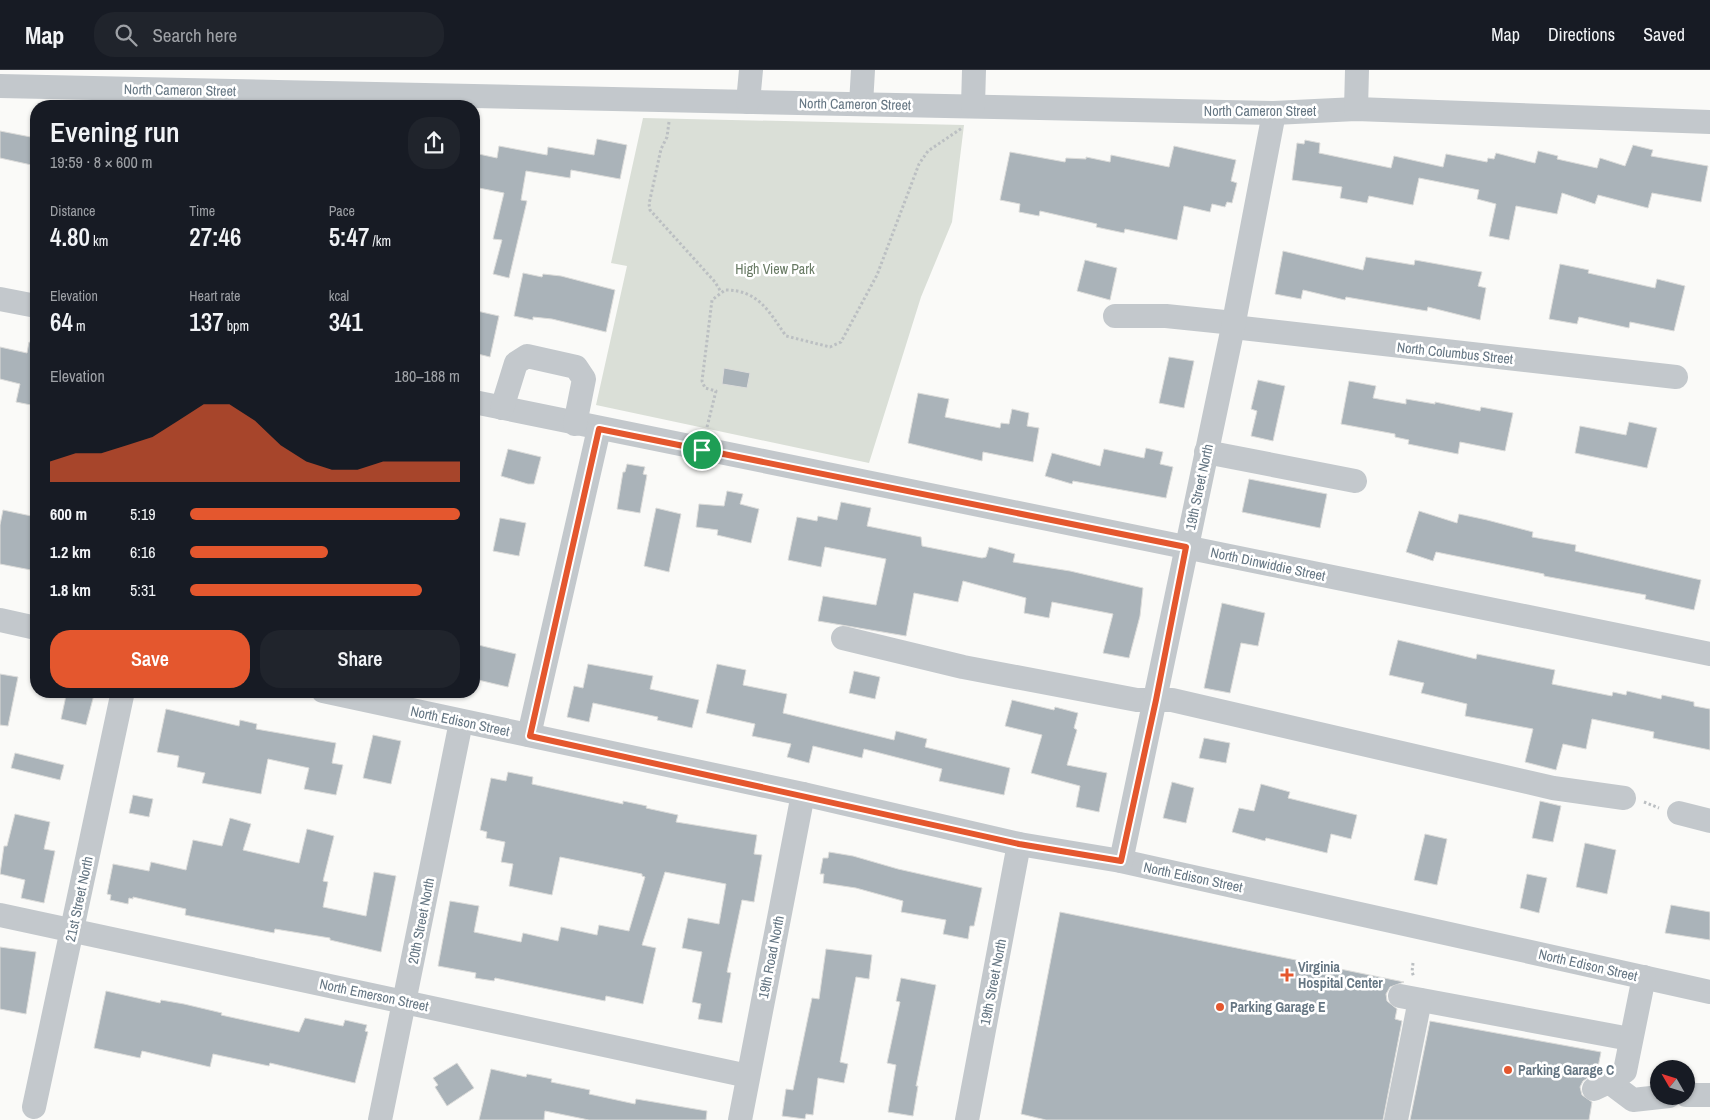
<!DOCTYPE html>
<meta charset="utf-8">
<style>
:root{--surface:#171b24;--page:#20242c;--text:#f1f3f6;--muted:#9ea1a6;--line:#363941;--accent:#e4572e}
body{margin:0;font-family:"Archivo Narrow",sans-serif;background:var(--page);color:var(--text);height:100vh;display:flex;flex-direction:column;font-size:19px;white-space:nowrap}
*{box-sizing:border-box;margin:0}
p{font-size:16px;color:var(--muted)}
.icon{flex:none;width:28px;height:28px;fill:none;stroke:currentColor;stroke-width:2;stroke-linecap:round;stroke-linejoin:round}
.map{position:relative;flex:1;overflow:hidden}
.side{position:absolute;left:30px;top:30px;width:450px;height:598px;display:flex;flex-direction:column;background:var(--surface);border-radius:20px;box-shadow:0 1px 4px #0004}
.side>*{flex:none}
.needle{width:32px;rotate:309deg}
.tools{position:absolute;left:1650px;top:990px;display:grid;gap:10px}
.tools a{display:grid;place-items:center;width:45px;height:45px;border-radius:50%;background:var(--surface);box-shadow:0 1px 4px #0004;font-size:25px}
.pin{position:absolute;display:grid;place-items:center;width:42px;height:42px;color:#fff;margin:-21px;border:2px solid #fff;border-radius:50%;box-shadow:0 1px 5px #0007}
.round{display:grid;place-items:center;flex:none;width:52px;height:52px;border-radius:20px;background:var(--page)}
.headline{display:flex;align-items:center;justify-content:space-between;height:85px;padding:0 20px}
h1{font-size:28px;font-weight:600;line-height:38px}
.stats{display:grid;grid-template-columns:repeat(3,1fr);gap:8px;height:85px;padding:5px 20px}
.stats div{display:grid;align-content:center}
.stats b{font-size:25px;font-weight:600}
.stats small{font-size:14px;font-weight:400}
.stats p{font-size:14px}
.chart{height:140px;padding:10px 20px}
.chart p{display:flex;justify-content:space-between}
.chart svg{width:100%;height:90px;margin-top:5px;fill:var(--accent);opacity:.7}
.cta{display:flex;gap:10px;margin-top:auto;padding:10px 20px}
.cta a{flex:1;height:58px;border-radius:20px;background:var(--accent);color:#fff;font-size:20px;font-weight:600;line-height:58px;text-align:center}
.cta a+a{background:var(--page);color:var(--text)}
ul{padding:0 20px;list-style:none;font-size:16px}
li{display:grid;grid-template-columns:80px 60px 1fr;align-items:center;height:38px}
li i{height:12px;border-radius:6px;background:var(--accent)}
header{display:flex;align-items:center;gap:30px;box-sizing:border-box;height:70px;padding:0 25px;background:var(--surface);border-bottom:1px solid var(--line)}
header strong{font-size:24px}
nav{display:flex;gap:28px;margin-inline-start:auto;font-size:18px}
.search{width:350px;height:45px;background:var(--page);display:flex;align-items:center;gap:12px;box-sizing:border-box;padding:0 18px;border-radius:20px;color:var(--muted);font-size:19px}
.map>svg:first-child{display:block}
.green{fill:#dadfd7}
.building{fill:#aab3b9;stroke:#dcdcda}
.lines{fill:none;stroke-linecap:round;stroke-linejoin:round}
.path{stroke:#bbbfc2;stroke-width:3;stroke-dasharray:2.5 2.5;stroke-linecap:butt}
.minor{stroke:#c3c8cc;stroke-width:24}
.route-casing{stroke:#fff;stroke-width:10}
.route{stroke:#e4572e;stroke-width:6}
.poi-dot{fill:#e4572e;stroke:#fff;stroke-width:2}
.labels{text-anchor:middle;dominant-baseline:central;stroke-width:5;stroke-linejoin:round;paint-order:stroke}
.street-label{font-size:14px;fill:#657683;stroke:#fff}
.park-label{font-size:14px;fill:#687a64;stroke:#fff}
.poi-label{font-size:14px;font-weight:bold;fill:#657683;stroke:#fff;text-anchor:start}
</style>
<header>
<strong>Map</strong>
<div class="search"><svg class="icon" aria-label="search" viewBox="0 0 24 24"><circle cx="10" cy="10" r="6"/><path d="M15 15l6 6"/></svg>Search here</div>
<nav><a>Map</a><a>Directions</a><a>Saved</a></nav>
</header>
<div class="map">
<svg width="1710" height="1050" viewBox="0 0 1710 1050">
<rect width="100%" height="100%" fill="#fafaf8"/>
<path class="green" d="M643 48 964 55 952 152 921 227 869 393 596 335 627 196 611 193Z"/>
<g class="building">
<path d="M0 61 36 68V96L0 88Z"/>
<path d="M597 69 627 75 620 109 571 100 570 108 526 101 521 130 527 131 509 208 493 204 502 170 493 169 504 123 474 117V83L497 88 499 76 547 85 548 77 594 85Z"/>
<path d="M1305 70 1320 73 1319 83 1391 98 1394 86 1443 97 1446 84 1487 92 1488 88 1494 89 1496 83 1535 93 1538 81 1558 86 1557 89 1597 98 1600 88 1625 96 1633 75 1653 80 1651 86 1708 96 1701 132 1652 123 1648 138 1598 125 1595 134 1562 123 1557 144 1516 136 1509 170 1489 166 1496 134 1477 129 1479 120 1419 108 1413 135 1369 126 1367 133 1340 128 1342 117 1292 110 1297 73 1304 74Z"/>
<path d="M1174 76 1236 90 1231 111 1237 113 1232 133 1227 132 1225 137 1212 134 1210 142 1184 136 1177 170 1125 159 1124 163 1096 157 1097 154 1040 141 1039 146 1019 142 1020 134 1000 130 1010 82 1065 92 1066 88 1086 89V87L1110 92 1111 85 1169 97Z"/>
<path d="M1283 181 1363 200 1366 187 1414 195 1415 190 1482 202 1478 216 1486 218 1480 250 1428 237 1427 241 1346 227 1345 230 1303 220 1301 229 1275 224Z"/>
<path d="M1085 190 1117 198 1110 230 1077 221Z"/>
<path d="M1560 194 1589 200 1588 203 1655 218 1657 209 1685 216 1674 261 1630 252 1629 258 1579 247 1577 254 1549 249Z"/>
<path d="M523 203 542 207 543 204 561 206 615 220 606 262 552 249 533 247V250L514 246Z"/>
<path d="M477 241 499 246 490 287 474 283V254Z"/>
<path d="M29 272 36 273V336L16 332 20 314 0 309V277L27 283Z"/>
<path d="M1169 287 1194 291 1184 338 1159 333Z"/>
<path d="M724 298 750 303 747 318 722 314Z"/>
<path d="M1258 310 1285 316 1273 371 1251 366 1257 341 1251 339Z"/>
<path d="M1349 311 1376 316 1373 328 1406 334V329L1435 334V332L1480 341 1481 337 1513 343 1505 381 1460 372 1458 384 1408 374 1409 370 1395 367V364L1341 354Z"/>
<path d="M918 323 949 329 945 347 1000 358 1001 353 1009 354 1012 339 1029 343 1027 356 1039 358 1033 392 983 382 982 391 908 373Z"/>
<path d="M1629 352 1657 358 1647 398 1575 383 1580 356 1626 365Z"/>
<path d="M1146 378 1163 382 1160 394 1173 397 1166 428 1073 411 1072 414 1045 406 1052 383 1100 396 1104 379 1144 388Z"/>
<path d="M508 379 541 387 534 414H528L501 406Z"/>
<path d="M627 394 645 397 643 404 647 405 640 443 617 439 623 402H625Z"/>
<path d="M1249 409 1327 424 1320 458 1242 442Z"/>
<path d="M727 421 743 424 740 434 759 439 751 473 717 465 718 460 696 457 699 434 724 436Z"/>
<path d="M841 432 871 438 867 456 921 467 922 476 982 488 986 487 989 477 1015 484 1013 492 1070 501 1143 518 1140 546 1129 588 1103 583 1113 544 1052 532 1049 548 1024 543 1026 528 963 511 958 532 914 523 906 566 818 551 823 526 876 535 886 489 825 477 821 497 788 490 797 447 817 451 818 446 837 450Z"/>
<path d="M656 438 681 444 669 502 644 496Z"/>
<path d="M3 440 36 447V501L0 494V455Z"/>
<path d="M1419 441 1457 453 1459 444 1487 450 1533 462 1532 467 1576 475 1575 481 1701 510 1694 540 1645 529 1646 525 1544 506V504L1436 482 1433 491 1406 482Z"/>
<path d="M500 448 526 453 519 486 493 481Z"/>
<path d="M1222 533 1265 543 1258 576 1241 573 1230 623 1204 618Z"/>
<path d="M1398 570 1476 589 1477 584 1555 600 1552 614 1612 626 1613 622 1626 625 1627 621 1661 629 1662 625 1694 632V636L1710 639V680L1653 668 1654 662 1592 649 1586 679 1563 674 1556 700 1525 692 1533 659 1465 646 1467 634 1421 623 1424 613 1389 605Z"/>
<path d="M474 574 516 584 508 617 474 609Z"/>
<path d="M588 594 653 606 650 619 699 630 692 658 657 650 658 647 593 633 589 652 567 647 574 616 583 618Z"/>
<path d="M717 594 746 600 743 615 787 624 783 643 894 670 896 661 927 669 925 677 1010 698 1004 725 939 711 942 699 864 679 862 688 813 676 809 693 787 687 791 674 752 666 755 654 706 643Z"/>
<path d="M854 601 880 607 875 629 849 623Z"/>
<path d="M0 604 18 607 8 656 0 655Z"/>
<path d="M67 621H95L86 655 61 649Z"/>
<path d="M1012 630 1054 640 1055 637 1078 643 1074 658 1077 660 1067 695 1107 703 1099 742 1076 737 1080 716 1031 703 1042 665 1005 656Z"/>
<path d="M166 639 239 656 240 650 257 654 256 659 336 673 332 693 343 695 336 725 304 719 309 698 268 689 261 724 202 713 205 703 177 697 179 686 157 682Z"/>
<path d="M373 665 401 671 391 714 363 708Z"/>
<path d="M1204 668 1230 673 1226 693 1199 688Z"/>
<path d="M15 683 64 695 60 710 11 698Z"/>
<path d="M508 702 533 707 532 714 623 734V731L647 736 646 738 678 745 676 752 757 765 754 784 762 785 754 832 742 830 727 902 731 903 722 953 698 949 701 934 692 932 702 882 682 878 688 848 719 854 726 814 665 802 642 875 656 878 643 934 606 926 605 931 495 908 494 911 475 908 476 903 438 896 450 831 479 836 474 862 521 872 523 863 558 871 561 857 597 865 599 855 629 861 645 807 642 806V804L560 787 552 825 509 816 513 794 501 792 505 772 486 768 487 762 480 760 491 708 506 711Z"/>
<path d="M1172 712 1194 718 1186 753 1163 748Z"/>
<path d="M1261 714 1290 722 1288 728 1357 745 1351 769 1331 764 1327 783 1266 768 1265 771 1232 762 1239 738 1254 741Z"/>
<path d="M133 725 153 729 149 747 129 743Z"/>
<path d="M1540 731 1561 736 1553 772 1532 768Z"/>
<path d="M15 744 50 752 44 779 55 781 44 833 21 828 25 810 0 804 4 776H7Z"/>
<path d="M230 748 251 754 243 780 299 793 307 759 334 766 323 811 328 812 323 837 366 846 374 802 396 806 381 882 330 870V868L275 859 274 863 185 845 186 839 133 827V829L129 828 128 834 110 830 111 825 107 824 113 794 149 801 151 792 186 800 193 770 222 776Z"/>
<path d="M1425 764 1447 769 1437 815 1414 810Z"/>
<path d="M1585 773 1616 780 1607 824 1576 817Z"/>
<path d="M829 782 853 786 898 799 982 818 974 856H970L968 869 943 864 946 850 901 842 903 831 856 818 823 813 824 804H820L823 788H828Z"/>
<path d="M1527 804 1547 808 1539 843 1520 838Z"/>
<path d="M1671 835 1710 842V870L1665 863Z"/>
<path d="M1060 842 1404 912 1390 917 1386 924 1387 931 1397 939 1395 949 1402 951 1383 1050H1046L1021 1044Z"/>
<path d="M0 877 36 882 26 944 0 939Z"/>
<path d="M826 879 872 885 869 909 856 907 840 992 848 994 844 1013 818 1008 813 1045 806 1044 805 1049 782 1046 786 1019 793 1020 812 928 819 929Z"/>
<path d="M901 908 936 915 916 1016H918L913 1046 888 1042 896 995 887 993 900 932 896 931Z"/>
<path d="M106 921 160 933 161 930 184 934 222 943 221 945 299 962 305 948 343 956 345 950 367 955 365 961 368 962 355 1013 270 993 269 996 213 984 210 997 142 981 140 988 94 978Z"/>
<path d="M1430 951 1601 982 1597 1002 1583 1011 1580 1017 1582 1025 1592 1032 1589 1050H1410Z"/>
<path d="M457 993 474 1018 447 1036 435 1017 438 1015 433 1008Z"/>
<path d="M491 999 526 1007 527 1004 552 1009 551 1012 590 1020 589 1024 635 1034 636 1029 707 1041 706 1050H589L545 1041 544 1050H479Z"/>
</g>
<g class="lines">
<g class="path">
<path d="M669 52 667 67 661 79 649 134 650 140 715 212 721 222"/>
<path d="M707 357 716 321 705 318 702 311 712 230 725 220C759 220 769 242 786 266L830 277 841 272 877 205 919 94 928 81 962 58"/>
<path d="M1644 732 1659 738"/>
<path d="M1413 893 1412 902 1414 907"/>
</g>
<g class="minor">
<path d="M0 16 1274 43 1356 39 1710 52"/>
<path d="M748 32 751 0"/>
<path d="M861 34 863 0"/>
<path d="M973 36 974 0"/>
<path d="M1356 39 1357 0"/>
<path d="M0 229 36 236"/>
<path d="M1115 246H1166L1234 253"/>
<path d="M1233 257 1676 307"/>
<path d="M474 332 1710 584"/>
<path d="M502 338 516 293 527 286 576 297 584 309 575 354"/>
<path d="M1206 382 1355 411"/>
<path d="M0 550 36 558"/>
<path d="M843 568 963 597 1137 630H1172L1553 718 1624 728"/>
<path d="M323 621 803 724 1019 774 1121 791 1710 922"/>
<path d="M529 665 599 359"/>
<path d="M1679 743 1710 751"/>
<path d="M1121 791 1233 257 1274 43"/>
<path d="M0 845 748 1006"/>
<path d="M1400 926 1630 969"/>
<path d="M1609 1012 1633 1030 1669 1026"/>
<path d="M1594 1019 1609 1012 1625 1001 1644 907"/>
<path d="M1686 1025H1710"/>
<path d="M34 1037 123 621"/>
<path d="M380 1050 461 652"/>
<path d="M740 1050 803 724"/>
<path d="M967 1050 1019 774"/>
<path d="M1396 1050 1420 930"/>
</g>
</g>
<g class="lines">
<defs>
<path id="route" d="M599 359 1186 477 1156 630 1121 791 1019 774 530 666Z"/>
</defs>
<use href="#route" class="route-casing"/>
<use href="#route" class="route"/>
</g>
<g class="poi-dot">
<path d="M1284.5 897.5h5v5h5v5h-5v5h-5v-5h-5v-5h5z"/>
<circle cx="1220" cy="937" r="5"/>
<circle cx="1508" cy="1000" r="5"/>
</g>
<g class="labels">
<g class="street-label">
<text transform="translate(180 20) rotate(1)">North Cameron Street</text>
<text transform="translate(855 34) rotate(1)">North Cameron Street</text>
<text x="1260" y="41">North Cameron Street</text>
<text transform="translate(1455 283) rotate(6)">North Columbus Street</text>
<text transform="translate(1199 417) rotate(-78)">19th Street North</text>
<text transform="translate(1268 494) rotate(12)">North Dinwiddie Street</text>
<text transform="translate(460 651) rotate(12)">North Edison Street</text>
<text transform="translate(1193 807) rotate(12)">North Edison Street</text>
<text transform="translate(79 829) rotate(-78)">21st Street North</text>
<text transform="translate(421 851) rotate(-79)">20th Street North</text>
<text transform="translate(771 887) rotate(-79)">19th Road North</text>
<text transform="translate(1588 895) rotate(13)">North Edison Street</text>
<text transform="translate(993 912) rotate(-79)">19th Street North</text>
<text transform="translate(374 925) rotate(12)">North Emerson Street</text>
</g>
<g class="park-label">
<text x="775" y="199">High View Park</text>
</g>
<g class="poi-label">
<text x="1298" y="897">Virginia<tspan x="1298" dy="16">Hospital Center</tspan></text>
<text x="1230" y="937">Parking Garage E</text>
<text x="1518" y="1000">Parking Garage C</text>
</g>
</g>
</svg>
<div class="tools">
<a><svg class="needle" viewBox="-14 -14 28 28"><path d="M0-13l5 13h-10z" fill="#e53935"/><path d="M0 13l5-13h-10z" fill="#9ea1a6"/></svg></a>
</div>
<div class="pin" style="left:702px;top:380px;background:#1e9e55"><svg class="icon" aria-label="arrive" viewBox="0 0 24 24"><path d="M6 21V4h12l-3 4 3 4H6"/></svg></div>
<section class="side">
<div class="headline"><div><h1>Evening run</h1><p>19:59 · 8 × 600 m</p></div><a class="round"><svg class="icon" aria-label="share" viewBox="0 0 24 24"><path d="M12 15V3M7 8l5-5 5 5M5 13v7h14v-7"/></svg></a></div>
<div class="stats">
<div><p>Distance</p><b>4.80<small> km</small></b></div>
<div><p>Time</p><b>27:46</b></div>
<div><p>Pace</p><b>5:47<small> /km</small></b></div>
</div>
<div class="stats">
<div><p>Elevation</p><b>64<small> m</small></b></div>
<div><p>Heart rate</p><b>137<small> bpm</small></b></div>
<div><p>kcal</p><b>341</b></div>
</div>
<div class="chart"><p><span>Elevation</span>180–188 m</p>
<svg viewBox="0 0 160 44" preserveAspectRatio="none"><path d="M0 44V34L10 30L20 30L30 26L40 22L50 14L60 6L70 6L80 14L90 26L100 34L110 38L120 38L130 34L140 34L150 34L160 34V44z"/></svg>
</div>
<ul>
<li><b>600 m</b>5:19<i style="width:100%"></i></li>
<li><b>1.2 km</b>6:16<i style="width:51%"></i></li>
<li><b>1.8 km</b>5:31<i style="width:86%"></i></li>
</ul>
<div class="cta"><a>Save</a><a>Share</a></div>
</section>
</div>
